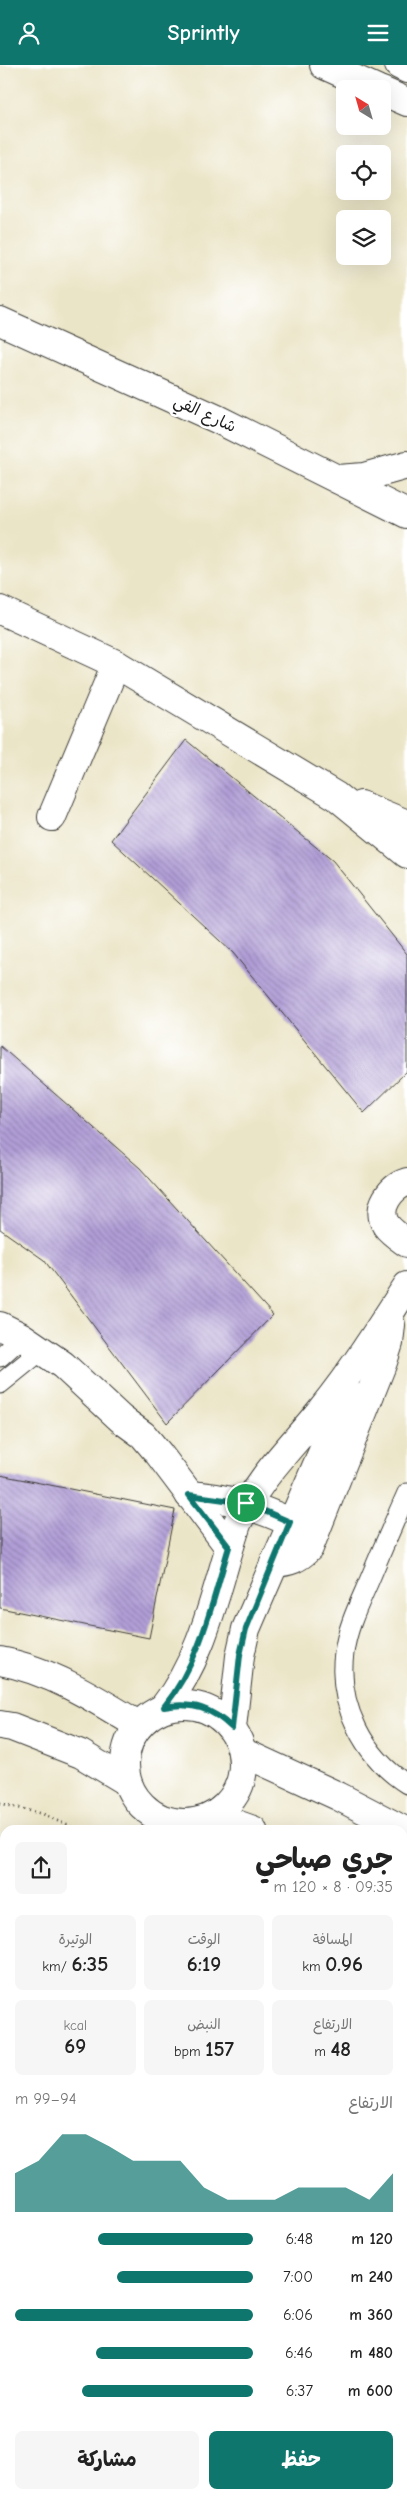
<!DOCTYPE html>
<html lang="ar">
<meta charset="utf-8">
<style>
:root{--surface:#fff;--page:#f6f6f6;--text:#222;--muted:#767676;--accent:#0f766e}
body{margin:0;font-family:"Comic Neue","Playpen Sans Arabic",sans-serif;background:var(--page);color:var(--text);direction:rtl;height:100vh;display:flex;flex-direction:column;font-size:19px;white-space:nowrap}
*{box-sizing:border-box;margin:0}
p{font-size:16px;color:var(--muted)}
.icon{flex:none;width:28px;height:28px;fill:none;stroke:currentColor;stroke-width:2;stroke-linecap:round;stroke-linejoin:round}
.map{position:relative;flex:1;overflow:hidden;direction:ltr}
.sheet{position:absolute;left:0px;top:1760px;width:408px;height:674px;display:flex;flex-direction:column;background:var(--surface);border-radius:15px 15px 0 0;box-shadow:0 5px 20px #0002;direction:rtl}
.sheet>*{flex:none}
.needle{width:32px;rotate:323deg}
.fabs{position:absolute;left:336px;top:15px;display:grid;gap:10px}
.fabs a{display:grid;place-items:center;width:55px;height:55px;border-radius:8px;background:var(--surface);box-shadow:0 5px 20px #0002;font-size:25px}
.pin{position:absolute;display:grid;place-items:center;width:42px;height:42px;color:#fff;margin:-21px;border:2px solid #fff;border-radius:50%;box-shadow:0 1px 5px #0007}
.round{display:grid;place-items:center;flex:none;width:52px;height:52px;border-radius:8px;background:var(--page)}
.head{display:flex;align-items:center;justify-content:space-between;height:85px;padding:0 15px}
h1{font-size:28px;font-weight:700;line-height:38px}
.metrics{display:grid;grid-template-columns:repeat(3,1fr);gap:8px;height:85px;padding:5px 15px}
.metrics div{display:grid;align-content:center;border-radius:8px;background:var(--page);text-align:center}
.metrics b{font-size:21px;font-weight:700}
.metrics small{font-size:14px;font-weight:400}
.metrics p{font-size:14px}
.chart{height:140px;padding:10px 15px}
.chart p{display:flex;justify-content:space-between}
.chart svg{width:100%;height:90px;margin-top:5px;fill:var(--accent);opacity:.7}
.button{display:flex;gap:10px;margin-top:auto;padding:10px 15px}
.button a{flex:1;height:58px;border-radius:8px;background:var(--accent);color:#fff;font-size:20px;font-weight:700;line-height:58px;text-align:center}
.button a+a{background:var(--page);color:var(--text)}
ul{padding:0 15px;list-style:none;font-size:16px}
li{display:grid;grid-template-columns:80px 60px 1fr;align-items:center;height:38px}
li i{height:12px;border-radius:6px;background:var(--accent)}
header{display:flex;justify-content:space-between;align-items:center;height:65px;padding:0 15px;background:var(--accent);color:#fff;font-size:22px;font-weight:700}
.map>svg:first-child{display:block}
.park{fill:#81d597;stroke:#4e785a}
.building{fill:url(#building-back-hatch)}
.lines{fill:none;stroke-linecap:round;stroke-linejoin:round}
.lane-casing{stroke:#3b3a36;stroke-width:21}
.street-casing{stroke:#3b3a36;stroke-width:30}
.secondary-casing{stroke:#3b3a36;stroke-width:30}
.path{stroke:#3b3a36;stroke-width:3;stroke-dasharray:1 4;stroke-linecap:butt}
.lane{stroke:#fff;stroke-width:19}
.street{stroke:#fff;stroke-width:28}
.secondary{stroke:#fff;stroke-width:28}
.route-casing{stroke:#fff;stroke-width:10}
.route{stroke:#0f766e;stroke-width:6}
.labels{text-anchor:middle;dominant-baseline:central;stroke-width:5;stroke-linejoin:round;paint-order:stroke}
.street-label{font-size:16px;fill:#1c1c1c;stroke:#fff}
</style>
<header><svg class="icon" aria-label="menu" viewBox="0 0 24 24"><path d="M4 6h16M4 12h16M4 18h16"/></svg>Sprintly<svg class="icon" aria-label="person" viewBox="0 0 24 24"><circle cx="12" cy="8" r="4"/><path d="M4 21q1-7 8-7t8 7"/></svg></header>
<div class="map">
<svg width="407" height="2433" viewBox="0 0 407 2433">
<defs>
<pattern id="building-back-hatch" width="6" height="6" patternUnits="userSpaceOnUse" patternTransform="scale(1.25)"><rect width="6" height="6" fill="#b19ed7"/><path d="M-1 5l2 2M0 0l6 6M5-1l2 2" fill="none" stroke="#8f80ae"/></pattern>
</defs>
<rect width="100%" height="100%" fill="#fff"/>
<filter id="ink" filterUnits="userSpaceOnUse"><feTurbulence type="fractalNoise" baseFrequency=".02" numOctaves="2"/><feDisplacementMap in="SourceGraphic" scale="10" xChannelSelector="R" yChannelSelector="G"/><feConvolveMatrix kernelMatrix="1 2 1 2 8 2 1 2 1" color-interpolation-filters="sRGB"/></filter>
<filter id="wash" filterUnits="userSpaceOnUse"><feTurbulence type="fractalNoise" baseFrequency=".0096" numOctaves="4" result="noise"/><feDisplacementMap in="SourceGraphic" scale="20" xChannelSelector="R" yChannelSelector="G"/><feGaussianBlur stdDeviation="1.12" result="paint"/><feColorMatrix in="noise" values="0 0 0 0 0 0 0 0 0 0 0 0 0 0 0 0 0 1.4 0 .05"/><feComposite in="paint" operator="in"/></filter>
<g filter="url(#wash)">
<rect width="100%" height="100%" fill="#ebe5c7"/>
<g class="park">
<path d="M403 2265 407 2266V2420L403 2424Z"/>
<path d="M107 2429H397L393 2433H98Z"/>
</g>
<g id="blocks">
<g class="building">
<path d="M186 675 333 796 407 889V1006L364 1048 233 888 111 775Z"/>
<path d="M0 981 140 1103 273 1250 167 1358 44 1195 0 1164Z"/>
<path d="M0 1410 175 1445 149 1573 0 1543Z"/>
<path d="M402 1977 407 1979V1999L402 2007Z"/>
<path d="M5 2269V2412L0 2416V2272Z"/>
</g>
</g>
</g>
<g filter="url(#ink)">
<use href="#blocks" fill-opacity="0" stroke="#3b3a36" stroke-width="1"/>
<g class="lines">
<defs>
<g id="lane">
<path d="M0 1292 22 1272"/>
<path d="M0 1319 42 1285"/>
<path d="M407 1428C394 1457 381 1487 369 1516 359 1539 347 1563 344 1588 337 1640 364 1692 407 1719"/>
</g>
<g id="street">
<path d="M0 545 116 599 336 731 407 789"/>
<path d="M361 740 407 759"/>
<path d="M52 752 116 599"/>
<path d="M407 1117C391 1122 375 1143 386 1160 391 1167 400 1173 407 1178"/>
<path d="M0 1261 22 1272 63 1300 121 1354 143 1370 159 1389 229 1482"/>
<path d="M189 1430C226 1432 257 1442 290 1457"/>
<path d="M274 1498C289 1497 298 1494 309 1483L383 1297 389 1278 391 1260"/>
<path d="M164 1642C205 1590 216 1522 237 1459 260 1410 289 1385 322 1344 354 1304 380 1263 407 1221"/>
<path d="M232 1663 240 1591 246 1564 348 1328"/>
<path d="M402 2185 407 2177"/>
<path d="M0 2203 5 2199"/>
</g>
<g id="secondary">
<path d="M324 0 377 24"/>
<path d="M399 0 407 4"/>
<path d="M382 26 407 37"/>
<path d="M0 256 217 354 407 449"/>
<path d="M338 414 364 412 407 400"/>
<path d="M0 1596C50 1605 96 1634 138 1660"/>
<circle cx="184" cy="1699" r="59"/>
<path d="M0 1660 12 1662 81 1689 126 1716"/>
<path d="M242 1687 338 1731 407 1767"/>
<path d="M214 1751 253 1765"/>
<path d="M402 1834 407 1836"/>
</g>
</defs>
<use href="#lane" class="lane-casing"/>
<use href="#street" class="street-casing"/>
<use href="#secondary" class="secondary-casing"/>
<g class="path">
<path d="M0 1738 43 1749 77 1765"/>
<path d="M402 1945 407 1948"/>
<path d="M222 2433 224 2429"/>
</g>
<use href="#lane" class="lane"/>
<use href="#street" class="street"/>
<use href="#secondary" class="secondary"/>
</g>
</g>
<g class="lines" filter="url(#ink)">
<defs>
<path id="route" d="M189 1430 246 1438 290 1457 246 1564 240 1590 232 1663C212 1643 193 1637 164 1642 201 1596 212 1537 229 1482Z"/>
</defs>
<use href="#route" class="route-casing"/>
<use href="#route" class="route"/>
</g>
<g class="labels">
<g class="street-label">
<text transform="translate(205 349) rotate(25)">شارع الفي</text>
</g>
</g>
</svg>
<div class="fabs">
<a><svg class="needle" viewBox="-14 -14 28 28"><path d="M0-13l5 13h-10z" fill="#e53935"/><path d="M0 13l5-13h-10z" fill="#767676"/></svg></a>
<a><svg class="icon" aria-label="locate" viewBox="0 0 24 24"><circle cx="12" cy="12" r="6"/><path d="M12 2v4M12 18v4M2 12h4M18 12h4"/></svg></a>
<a><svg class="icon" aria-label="layers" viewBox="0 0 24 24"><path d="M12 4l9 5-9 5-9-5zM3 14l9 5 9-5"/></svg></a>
</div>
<div class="pin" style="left:246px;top:1438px;background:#1e9e55"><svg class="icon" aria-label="arrive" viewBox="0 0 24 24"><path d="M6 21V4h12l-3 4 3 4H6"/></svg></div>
<section class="sheet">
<div class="head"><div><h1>جري صباحي</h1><p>09:35 · 8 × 120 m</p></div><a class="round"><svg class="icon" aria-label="share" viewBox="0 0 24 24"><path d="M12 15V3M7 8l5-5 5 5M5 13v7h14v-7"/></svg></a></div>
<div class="metrics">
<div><p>المسافة</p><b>0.96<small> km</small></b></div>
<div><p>الوقت</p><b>6:19</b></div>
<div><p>الوتيرة</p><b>6:35<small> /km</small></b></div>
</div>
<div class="metrics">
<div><p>الارتفاع</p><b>48<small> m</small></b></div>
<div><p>النبض</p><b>157<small> bpm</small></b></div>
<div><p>kcal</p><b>69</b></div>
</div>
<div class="chart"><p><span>الارتفاع</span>94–99 m</p>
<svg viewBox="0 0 160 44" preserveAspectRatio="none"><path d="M0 44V25L10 19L20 6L30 6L40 12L50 19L60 19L70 19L80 32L90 38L100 38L110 38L120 32L130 32L140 32L150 38L160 25V44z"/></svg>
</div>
<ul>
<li><b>120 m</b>6:48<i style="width:65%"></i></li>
<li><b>240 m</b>7:00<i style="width:57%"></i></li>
<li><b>360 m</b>6:06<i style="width:100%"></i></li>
<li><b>480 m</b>6:46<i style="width:66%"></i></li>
<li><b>600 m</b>6:37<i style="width:72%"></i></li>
</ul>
<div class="button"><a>حفظ</a><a>مشاركة</a></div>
</section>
</div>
